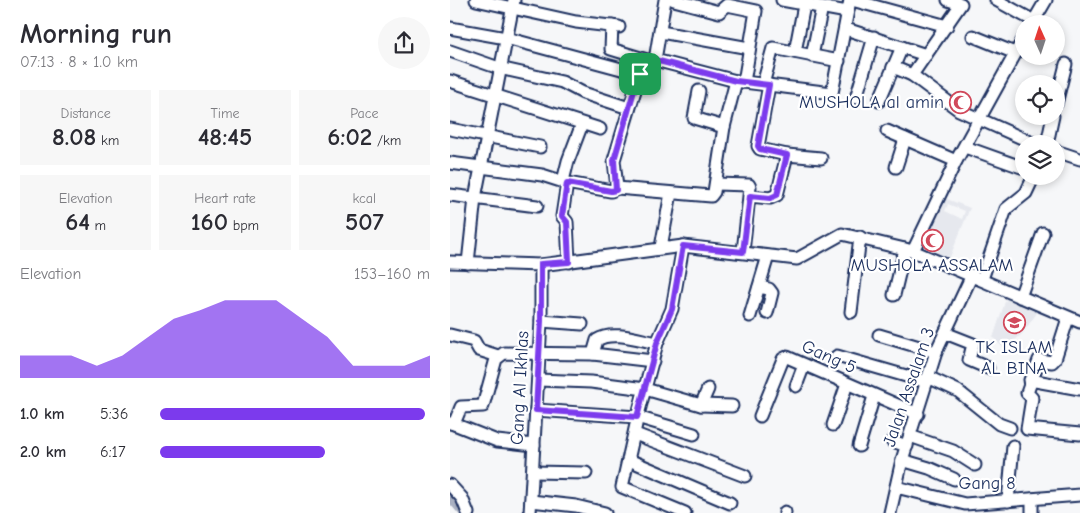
<!DOCTYPE html>
<meta charset="utf-8">
<style>
:root{--surface:#fff;--page:#f7f7f7;--text:#2b2b33;--muted:#7c7c81;--accent:#7c3aed}
body{margin:0;font-family:"Comic Neue",sans-serif;background:var(--page);color:var(--text);height:100vh;display:flex;flex-direction:column;font-size:19px;white-space:nowrap}
*{box-sizing:border-box;margin:0}
p{font-size:16px;color:var(--muted)}
.icon{flex:none;width:28px;height:28px;fill:none;stroke:currentColor;stroke-width:2;stroke-linecap:round;stroke-linejoin:round}
.map{position:relative;flex:1;overflow:hidden}
.side{display:flex;flex-direction:column;background:var(--surface);width:450px}
.side>*{flex:none}
.needle{width:32px;rotate:357deg}
.fabs{position:absolute;left:565px;top:15px;display:grid;gap:10px}
.fabs a{display:grid;place-items:center;width:50px;height:50px;border-radius:50%;background:var(--surface);box-shadow:0 2px 8px #0003;font-size:25px}
.pin{position:absolute;display:grid;place-items:center;width:42px;height:42px;color:#fff;margin:-21px;border-radius:10px;box-shadow:0 2px 8px #0006}
.round{display:grid;place-items:center;flex:none;width:52px;height:52px;border-radius:26px;background:var(--page)}
.summary{display:flex;align-items:center;justify-content:space-between;height:85px;padding:0 20px}
h1{font-size:28px;font-weight:800;line-height:38px}
.metrics{display:grid;grid-template-columns:repeat(3,1fr);gap:8px;height:85px;padding:5px 20px}
.metrics div{display:grid;align-content:center;border-radius:0px;background:var(--page);text-align:center}
.metrics b{font-size:25px;font-weight:800}
.metrics small{font-size:14px;font-weight:400}
.metrics p{font-size:14px}
.chart{height:140px;padding:10px 20px}
.chart p{display:flex;justify-content:space-between}
.chart svg{width:100%;height:90px;margin-top:5px;fill:var(--accent);opacity:.7}
ul{padding:0 20px;list-style:none;font-size:16px}
li{display:grid;grid-template-columns:80px 60px 1fr;align-items:center;height:38px}
li i{height:12px;border-radius:6px;background:var(--accent)}
main{display:flex;flex:1;min-height:0}
.map>svg:first-child{display:block}
.built{fill:#e6e8ee;fill-rule:evenodd}
.lines{fill:none;stroke-linecap:round;stroke-linejoin:round}
.canal{stroke:#a9b0c1;stroke-width:8}
.minor-casing{stroke:#1b2f5e;stroke-width:15}
.minor{stroke:#fff;stroke-width:11}
.route-casing{stroke:#fff;stroke-width:10}
.route{stroke:#7c3aed;stroke-width:6}
.labels{text-anchor:middle;dominant-baseline:central;stroke-width:4.5;stroke-linejoin:round;paint-order:stroke}
.poi-label{font-size:18px;fill:#1b2f5e;stroke:#fff}
.street-label{font-size:18px;fill:#1b2f5e;stroke:#fff}
</style>
<main>
<section class="side">
<div class="summary"><div><h1>Morning run</h1><p>07:13 · 8 × 1.0 km</p></div><a class="round"><svg class="icon" aria-label="share" viewBox="0 0 24 24"><path d="M12 15V3M7 8l5-5 5 5M5 13v7h14v-7"/></svg></a></div>
<div class="metrics">
<div><p>Distance</p><b>8.08<small> km</small></b></div>
<div><p>Time</p><b>48:45</b></div>
<div><p>Pace</p><b>6:02<small> /km</small></b></div>
</div>
<div class="metrics">
<div><p>Elevation</p><b>64<small> m</small></b></div>
<div><p>Heart rate</p><b>160<small> bpm</small></b></div>
<div><p>kcal</p><b>507</b></div>
</div>
<div class="chart"><p><span>Elevation</span>153–160 m</p>
<svg viewBox="0 0 160 44" preserveAspectRatio="none"><path d="M0 44V33L10 33L20 33L30 38L40 33L50 24L60 15L70 11L80 6L90 6L100 6L110 15L120 24L130 38L140 38L150 38L160 33V44z"/></svg>
</div>
<ul>
<li><b>1.0 km</b>5:36<i style="width:98%"></i></li>
<li><b>2.0 km</b>6:17<i style="width:61%"></i></li>
</ul>
</section>
<div class="map">
<svg width="630" height="513" viewBox="0 0 630 513">
<rect width="100%" height="100%" fill="#f6f7f9"/>
<filter id="ink" filterUnits="userSpaceOnUse"><feTurbulence type="fractalNoise" baseFrequency=".02" numOctaves="2"/><feDisplacementMap in="SourceGraphic" scale="10" xChannelSelector="R" yChannelSelector="G"/><feConvolveMatrix kernelMatrix="1 2 1 2 8 2 1 2 1" color-interpolation-filters="sRGB"/></filter>
<g filter="url(#ink)">
<g class="built">
<path d="M489 196 520 208 500 257 486 254 466 245ZM498 204 515 211 512 219 495 211ZM477 228 495 236 487 252 470 244Z"/>
<path d="M557 296 589 310 572 334 555 349 543 338Z"/>
</g>
<g class="lines">
<path class="canal" d="M0 498 13 513"/>
<defs>
<g id="minor">
<path d="M26 0 126 22 169 27"/>
<path d="M224 0 269 12 277 5 306 11 294 82"/>
<path d="M332 0 397 12"/>
<path d="M402 0 497 26"/>
<path d="M546 0 584 21"/>
<path d="M582 24 596 0"/>
<path d="M162 26 161 49 197 60"/>
<path d="M0 28 56 38 190 74"/>
<path d="M396 29 476 55"/>
<path d="M211 32 299 48"/>
<path d="M523 36 565 53"/>
<path d="M0 51 49 68 112 82 133 93 179 108"/>
<path d="M345 52 354 5"/>
<path d="M362 56 372 7"/>
<path d="M205 60 286 81"/>
<path d="M443 67 462 75 509 110 585 144"/>
<path d="M462 75 511 4 498 0"/>
<path d="M0 81 150 129"/>
<path d="M313 84 323 48 389 61"/>
<path d="M319 85 308 146 310 149 337 155"/>
<path d="M249 91 244 118 274 127"/>
<path d="M406 98 424 37"/>
<path d="M429 101 452 47"/>
<path d="M606 104 616 64"/>
<path d="M0 129 90 147"/>
<path d="M437 131 506 161"/>
<path d="M597 144 603 116"/>
<path d="M515 147 574 168"/>
<path d="M606 151 630 159"/>
<path d="M0 163 92 175 117 183 161 191 167 188 261 196 264 192 274 127 286 81 382 93 400 0"/>
<path d="M446 167 455 139"/>
<path d="M113 181 118 161 132 124"/>
<path d="M117 183 112 216 117 222 119 262"/>
<path d="M266 184 299 185 300 187 293 252"/>
<path d="M167 188 164 160 190 74 196 62 205 60 215 0"/>
<path d="M0 195 87 206"/>
<path d="M300 196 320 198 327 195 337 155 371 158"/>
<path d="M233 246 222 309 207 343 189 411 172 487 235 513"/>
<path d="M211 247 221 193"/>
<path d="M463 251 506 161 574 38"/>
<path d="M0 262 91 265 233 246 347 259 392 234 463 251 630 322"/>
<path d="M18 263 25 198 64 0"/>
<path d="M532 279 556 209 576 193 584 176"/>
<path d="M309 287 319 289 322 293 317 313"/>
<path d="M444 295 455 249"/>
<path d="M570 297 593 233"/>
<path d="M401 312 410 237"/>
<path d="M300 316 318 256"/>
<path d="M618 318 605 359 602 362 589 360 577 393 582 398 577 429 630 434"/>
<path d="M91 321 132 324"/>
<path d="M495 333 523 344 519 360 538 368"/>
<path d="M0 335 24 341 29 350 48 356"/>
<path d="M429 335 486 352"/>
<path d="M143 354 147 340C162 330 190 340 207 343"/>
<path d="M387 356 477 382"/>
<path d="M478 377 508 391 549 424 560 428"/>
<path d="M88 380 141 382 195 389 251 405 258 389"/>
<path d="M580 380 630 389"/>
<path d="M346 386 354 365"/>
<path d="M251 405 282 406"/>
<path d="M86 410 187 417 244 434"/>
<path d="M310 416 333 359 337 357 468 414"/>
<path d="M0 423 4 424 11 407 33 406 46 359 54 353 143 354 203 361"/>
<path d="M4 424 47 441 84 445"/>
<path d="M383 425 397 384"/>
<path d="M185 434 295 476"/>
<path d="M460 436 503 451 525 465"/>
<path d="M442 441 457 446"/>
<path d="M409 446 424 396"/>
<path d="M179 460 280 503"/>
<path d="M452 460 479 468 504 479"/>
<path d="M83 472 136 473"/>
<path d="M0 485 12 498 18 513"/>
<path d="M446 487 515 504 630 495"/>
<path d="M582 499V513"/>
<path d="M81 501 126 506 155 513"/>
<path d="M558 501 563 446"/>
<path d="M80 513 91 321V265"/>
<path d="M335 513V512"/>
<path d="M440 513 452 460 486 352 522 275"/>
</g>
</defs>
<use href="#minor" class="minor-casing"/>
<use href="#minor" class="minor"/>
</g>
</g>
<g class="lines" filter="url(#ink)">
<defs>
<path id="route" d="M205 60 286 81 319 85 308 146 310 149 337 155 327 195 320 198 300 196 293 252 233 246 222 309 207 343 187 417 86 410 91 321V264L119 262 117 222 112 216 117 183 161 191 166 190 164 160 184 91 196 62Z"/>
</defs>
<use href="#route" class="route-casing"/>
<use href="#route" class="route"/>
</g>
<defs>
<symbol id="mosque-ring" viewBox="-11 -11 22 22"><circle r="9.5" fill="#fff" stroke="#d1495b" stroke-width="1.5"/><path d="M3.5-4.9A6 6 0 1 0 3.5 4.9A5 5 0 1 1 3.5-4.9Z" fill="#d1495b"/></symbol>
<symbol id="school-ring" viewBox="-11 -11 22 22"><circle r="9.5" fill="#fff" stroke="#d1495b" stroke-width="1.5"/><path d="M0-5L7-2L0 1L-7-2ZM-4 1L0 2.5L4 1V4Q0 6-4 4Z" fill="#d1495b"/></symbol>
</defs>
<g fill-rule="evenodd">
<use href="#mosque-ring" x="498" y="90" width="25" height="25"/>
<use href="#mosque-ring" x="470" y="228" width="25" height="25"/>
<use href="#school-ring" x="552" y="310" width="25" height="25"/>
</g>
<g class="labels">
<g class="poi-label">
<text x="494" y="102" text-anchor="end">MUSHOLA al amin</text>
<text x="482" y="265">MUSHOLA ASSALAM</text>
<text x="564" y="347">TK ISLAM<tspan x="564" dy="21">AL BINA</tspan></text>
</g>
<g class="street-label">
<text transform="translate(379 357) rotate(24)">Gang 5</text>
<text transform="translate(459 387) rotate(-71)">Jalan Assalam 3</text>
<text transform="translate(70 388) rotate(-87)">Gang Al Ikhlas</text>
<text x="537" y="483">Gang 8</text>
</g>
</g>
</svg>
<div class="fabs">
<a><svg class="needle" viewBox="-14 -14 28 28"><path d="M0-13l5 13h-10z" fill="#e53935"/><path d="M0 13l5-13h-10z" fill="#7c7c81"/></svg></a>
<a><svg class="icon" aria-label="locate" viewBox="0 0 24 24"><circle cx="12" cy="12" r="6"/><path d="M12 2v4M12 18v4M2 12h4M18 12h4"/></svg></a>
<a><svg class="icon" aria-label="layers" viewBox="0 0 24 24"><path d="M12 4l9 5-9 5-9-5zM3 14l9 5 9-5"/></svg></a>
</div>
<div class="pin" style="left:190px;top:74px;background:#1e9e55"><svg class="icon" aria-label="arrive" viewBox="0 0 24 24"><path d="M6 21V4h12l-3 4 3 4H6"/></svg></div>
</div>
</main>
